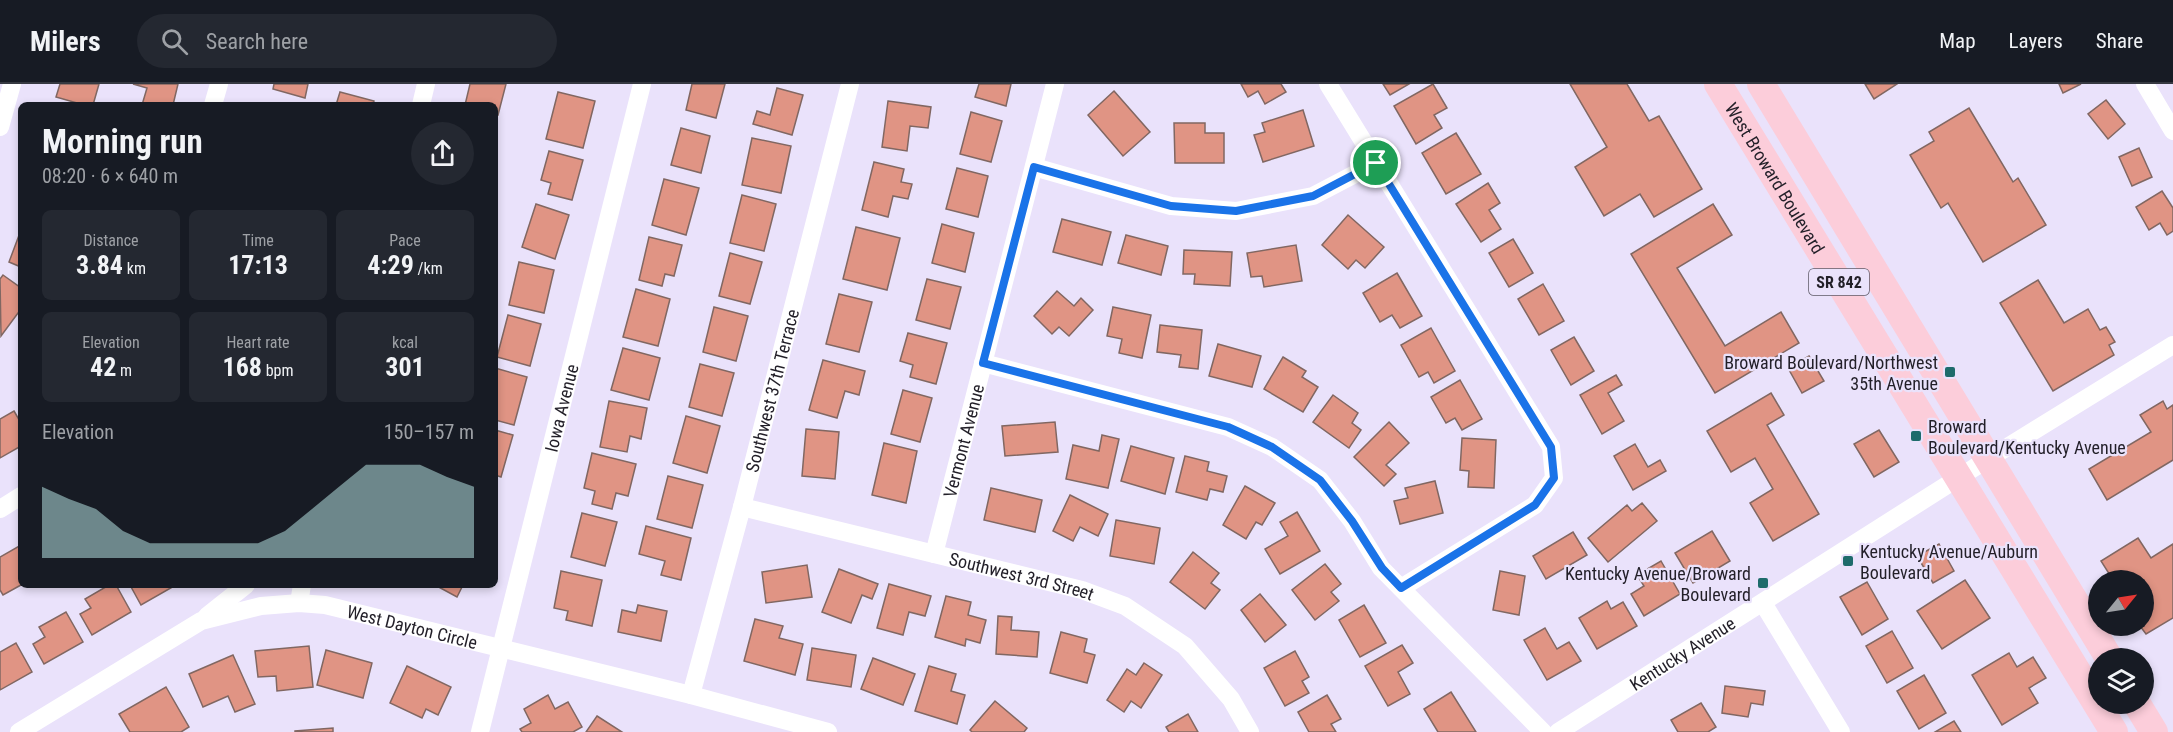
<!DOCTYPE html>
<meta charset="utf-8">
<style>
:root{--surface:#171b24;--page:#242831;--text:#f1f3f6;--muted:#9ea1a6;--line:#363941;--accent:#92b6b7}
body{margin:0;font-family:"Roboto Condensed",sans-serif;background:var(--page);color:var(--text);height:100vh;display:flex;flex-direction:column;font-size:22px;white-space:nowrap}
*{box-sizing:border-box;margin:0}
p{font-size:20px;color:var(--muted)}
.icon{flex:none;width:33px;height:33px;fill:none;stroke:currentColor;stroke-width:2;stroke-linecap:round;stroke-linejoin:round}
.map{position:relative;flex:1;overflow:hidden}
.panel{position:absolute;left:18px;top:18px;width:480px;height:486px;display:flex;flex-direction:column;background:var(--surface);border-radius:9px;box-shadow:0 3px 9px #0003}
.panel>*{flex:none}
.needle{width:39px;rotate:60deg}
.controls{position:absolute;left:2088px;top:486px;display:grid;gap:12px}
.controls a{display:grid;place-items:center;width:66px;height:66px;border-radius:50%;background:var(--surface);box-shadow:0 3px 9px #0003;font-size:30px}
.pin{position:absolute;display:grid;place-items:center;width:51px;height:51px;color:#fff;margin:-26px;border:3px solid #fff;border-radius:50%;box-shadow:0 2px 6px #0007}
.round{display:grid;place-items:center;flex:none;width:63px;height:63px;border-radius:32px;background:var(--page)}
.summary{display:flex;align-items:center;justify-content:space-between;height:102px;padding:0 24px}
h1{font-size:33px;font-weight:700;line-height:45px}
.figures{display:grid;grid-template-columns:repeat(3,1fr);gap:9px;height:102px;padding:6px 24px}
.figures div{display:grid;align-content:center;border-radius:9px;background:var(--page);text-align:center}
.figures b{font-size:26px;font-weight:700}
.figures small{font-size:16px;font-weight:400}
.figures p{font-size:16px}
.chart{height:168px;padding:12px 24px}
.chart p{display:flex;justify-content:space-between}
.chart svg{width:100%;height:108px;margin-top:6px;fill:var(--accent);opacity:.7}
header{display:flex;align-items:center;gap:36px;box-sizing:border-box;height:84px;padding:0 30px;background:var(--surface);border-bottom:2px solid var(--line)}
header strong{font-size:28px}
nav{display:flex;gap:33px;margin-inline-start:auto;font-size:21px}
.search{width:420px;height:54px;background:var(--page);display:flex;align-items:center;gap:15px;box-sizing:border-box;padding:0 21px;border-radius:33px;color:var(--muted);font-size:22px}
.map>svg:first-child{display:block}
.building{fill:#e09484;stroke:#816762;stroke-width:1.5}
.lines{fill:none;stroke-linecap:round;stroke-linejoin:round}
.minor{stroke:#fff;stroke-width:18}
.primary{stroke:#fccdda;stroke-width:28}
.route-casing{stroke:#fff;stroke-width:12}
.route{stroke:#1a73e8;stroke-width:8}
.poi-dot{fill:#1e6b6b;stroke:#eae2fb;stroke-width:2}
.labels{text-anchor:middle;dominant-baseline:central;stroke-width:4.5;stroke-linejoin:round;paint-order:stroke}
.shield{fill:#eae2fb;stroke:#5e5a67;stroke-width:1.5}
.shield-label{font-size:16px;font-weight:bold;fill:#221f28}
.street-label{font-size:18px;fill:#221f28;stroke:#eae2fb}
.poi-label{font-size:18px;fill:#221f28;stroke:#eae2fb;text-anchor:end}
</style>
<header>
<strong>Milers</strong>
<div class="search"><svg class="icon" aria-label="search" viewBox="0 0 24 24"><circle cx="10" cy="10" r="6"/><path d="M15 15l6 6"/></svg>Search here</div>
<nav><a>Map</a><a>Layers</a><a>Share</a></nav>
</header>
<div class="map">
<svg width="2173" height="648" viewBox="0 0 2173 648">
<rect width="100%" height="100%" fill="#eae2fb"/>
<g class="building">
<path d="M60 0H99L93 21H84L56 13Z"/>
<path d="M133 0H178L173 21H142L147 4Z"/>
<path d="M274 0H308L305 14 273 5Z"/>
<path d="M470 0H506L498 31 495 30V21H465Z"/>
<path d="M692 0H725L716 34 686 26Z"/>
<path d="M979 0H1011L1006 22 975 13Z"/>
<path d="M1241 0H1281L1286 8 1265 20 1258 7 1248 13Z"/>
<path d="M1383 0H1409L1390 11Z"/>
<path d="M1433 0 1447 24 1434 31 1442 44 1416 60 1394 22Z"/>
<path d="M1570 0H1627L1649 37 1659 32 1702 105 1654 133 1640 110 1604 132 1575 83 1607 63Z"/>
<path d="M1865 0H1897L1874 15Z"/>
<path d="M2059 0H2081L2063 9Z"/>
<path d="M777 4 803 11 792 51 753 40 757 27 770 31Z"/>
<path d="M1114 7 1150 48 1123 72 1088 31Z"/>
<path d="M340 8 374 17 373 21H336Z"/>
<path d="M558 8 595 17 583 64 546 55Z"/>
<path d="M2106 16 2125 40 2108 55 2088 30Z"/>
<path d="M888 17 931 23 928 44 910 42 907 67 882 63Z"/>
<path d="M1969 24 2013 98 2018 94 2046 141 1983 178 1948 119 1941 124 1910 71 1934 57 1929 48Z"/>
<path d="M1303 26 1314 62 1263 78 1254 51 1265 48 1262 39Z"/>
<path d="M971 28 1002 37 991 78 960 70Z"/>
<path d="M1174 39H1205V49H1224V79H1175Z"/>
<path d="M681 44 710 52 701 89 671 81Z"/>
<path d="M1456 49 1481 90 1446 110 1422 69Z"/>
<path d="M752 54 791 62 781 109 742 101Z"/>
<path d="M2139 64 2152 93 2132 102 2119 73Z"/>
<path d="M549 67 583 76 572 116 548 110 551 99 541 96Z"/>
<path d="M874 78 904 85 901 98 912 100 908 115 893 112 888 133 862 126Z"/>
<path d="M957 84 988 92 978 133 946 125Z"/>
<path d="M664 95 699 104 686 151 652 141Z"/>
<path d="M1488 99 1500 119 1489 126 1501 145 1481 158 1456 120Z"/>
<path d="M2162 107 2173 124V147L2167 151 2160 139 2149 146 2136 123Z"/>
<path d="M742 111 776 120 764 167 730 159Z"/>
<path d="M536 120 569 131 555 175 522 163Z"/>
<path d="M1713 120 1732 151 1677 184 1725 262 1781 228 1799 259 1715 309 1631 170Z"/>
<path d="M1348 131 1384 163 1365 184 1356 176 1348 185 1322 161Z"/>
<path d="M1062 135 1111 148 1102 181 1053 168Z"/>
<path d="M942 140 974 149 965 188 932 179Z"/>
<path d="M856 143 900 154 887 206 843 195Z"/>
<path d="M21 146V183L9 178Z"/>
<path d="M1126 151 1168 162 1161 191 1118 179Z"/>
<path d="M649 153 682 161 674 192 665 190 662 202 639 196Z"/>
<path d="M1513 155 1533 189 1509 203 1489 169Z"/>
<path d="M1296 161 1302 197 1264 203 1262 192 1251 193 1247 169Z"/>
<path d="M1184 166 1232 168 1230 202 1194 200 1195 190H1183Z"/>
<path d="M730 169 762 178 750 220 719 212Z"/>
<path d="M519 178 554 186 544 229 509 221Z"/>
<path d="M1397 189 1422 232 1400 244 1392 231 1380 238 1363 209Z"/>
<path d="M3 191 21 204V225L1 252 0 195Z"/>
<path d="M927 195 961 203 950 245 916 236Z"/>
<path d="M2038 196 2064 239 2088 225 2100 246 2106 243 2115 258 2109 261 2114 271 2053 307 2000 219Z"/>
<path d="M1543 200 1564 237 1539 251 1518 215Z"/>
<path d="M636 205 670 215 658 262 623 253Z"/>
<path d="M1057 207 1074 222 1081 214 1093 226 1069 252 1059 243 1052 250 1034 232Z"/>
<path d="M839 210 872 218 859 268 826 260Z"/>
<path d="M714 223 748 232 736 277 703 268Z"/>
<path d="M1113 223 1151 231 1142 274 1119 269 1122 255 1107 252Z"/>
<path d="M508 231 541 240 530 282 497 273Z"/>
<path d="M1160 241 1202 246 1198 285 1179 283 1181 271 1157 268Z"/>
<path d="M1431 244 1455 287 1434 299 1428 288 1419 293 1401 261Z"/>
<path d="M908 249 947 259 936 300 910 293 913 281 900 277Z"/>
<path d="M1574 253 1594 287 1571 301 1551 266Z"/>
<path d="M1218 260 1261 272 1252 303 1209 292Z"/>
<path d="M623 264 660 274 649 316 611 306Z"/>
<path d="M1809 272 1824 297 1802 309 1788 284Z"/>
<path d="M1283 273 1306 287 1302 293 1318 303 1303 328 1264 305Z"/>
<path d="M823 276 865 287 859 311 845 307 837 334 809 326Z"/>
<path d="M700 280 734 289 722 332 689 323Z"/>
<path d="M495 284 527 293 514 341 495 336Z"/>
<path d="M1616 291 1622 301 1608 309 1624 337 1602 350 1580 311Z"/>
<path d="M1460 296 1482 335 1462 346 1455 334 1446 339 1431 313Z"/>
<path d="M903 306 932 314 920 358 891 350Z"/>
<path d="M1771 309 1784 331 1767 341 1819 430 1773 457 1750 419 1773 405 1755 374 1731 388 1707 347Z"/>
<path d="M1333 311 1358 329 1352 339 1361 346 1349 364 1313 338Z"/>
<path d="M609 317 647 324 641 355 630 352 627 368 600 363Z"/>
<path d="M2163 317 2167 325 2173 321V376L2107 416 2089 385 2151 348 2140 331Z"/>
<path d="M14 327 21 339V362L0 374V335Z"/>
<path d="M686 332 720 342 707 389 673 379Z"/>
<path d="M1055 338 1058 368 1005 372 1002 342Z"/>
<path d="M1389 338 1409 359 1386 381 1396 390 1384 402 1354 373Z"/>
<path d="M806 345 839 348 835 395 802 392Z"/>
<path d="M495 346 513 351 501 393 495 391Z"/>
<path d="M1879 346 1899 378 1874 393 1854 360Z"/>
<path d="M1102 351 1119 355 1108 404 1066 395 1073 361 1099 367Z"/>
<path d="M1462 354 1496 356 1494 404 1468 403 1469 387 1460 386Z"/>
<path d="M884 359 917 367 906 419 872 411Z"/>
<path d="M1635 360 1648 383 1660 376 1666 387 1633 406 1614 372Z"/>
<path d="M1131 362 1174 374 1165 410 1121 397Z"/>
<path d="M592 369 636 380 628 412 616 409 612 425 592 420 595 407 584 404Z"/>
<path d="M1185 372 1209 378 1207 387 1227 392 1223 408 1210 405 1207 416 1176 408Z"/>
<path d="M668 392 703 401 692 444 657 435Z"/>
<path d="M1435 397 1443 429 1400 440 1394 417 1408 414 1405 404Z"/>
<path d="M1245 402 1275 419 1262 441 1256 438 1246 455 1223 441Z"/>
<path d="M991 404 1042 416 1035 448 984 436Z"/>
<path d="M1070 411 1108 430 1098 452 1080 443 1073 457 1053 447Z"/>
<path d="M1642 419 1657 437 1608 478 1588 454 1627 421 1632 427Z"/>
<path d="M1297 428 1320 467 1280 490 1265 465 1288 452 1280 438Z"/>
<path d="M582 429 617 438 605 482 571 473Z"/>
<path d="M1116 436 1160 444 1154 480 1110 472Z"/>
<path d="M646 442 691 454 681 496 661 491 665 477 639 470Z"/>
<path d="M1712 447 1730 477 1693 499 1675 469Z"/>
<path d="M1573 448 1587 471 1546 495 1533 472Z"/>
<path d="M2138 454 2151 474 2173 460V534L2146 550 2140 542H2144V496H2113L2101 477Z"/>
<path d="M1939 460 1954 487 1933 499 1917 472Z"/>
<path d="M21 461V501L3 511 0 506V473Z"/>
<path d="M1193 468 1219 489 1211 499 1220 506 1205 525 1170 498Z"/>
<path d="M1661 477 1680 510 1644 532 1631 510 1644 502 1637 491Z"/>
<path d="M1325 480 1341 500 1331 508 1339 517 1315 536 1292 506Z"/>
<path d="M807 481 812 513 766 519 762 488Z"/>
<path d="M839 485 878 500 872 515 862 511 851 539 822 528Z"/>
<path d="M561 487 602 496 592 542 566 536 568 527 554 524Z"/>
<path d="M1500 487 1525 492 1519 531 1493 526Z"/>
<path d="M1965 496 1990 534 1942 565 1917 527Z"/>
<path d="M1867 498 1888 535 1862 551 1840 513Z"/>
<path d="M889 500 931 512 925 532 909 528 903 551 877 544Z"/>
<path d="M109 501H116L131 528 92 551 80 530 91 524 85 515Z"/>
<path d="M130 501H176L141 521Z"/>
<path d="M435 501H463L457 513Z"/>
<path d="M1260 510 1286 541 1265 558 1241 526Z"/>
<path d="M946 512 971 518 968 531 986 536 980 559 966 555 965 562 935 553Z"/>
<path d="M1607 517 1611 525 1623 518 1637 542 1597 565 1579 534Z"/>
<path d="M638 521 667 527 661 557 618 548 622 526 636 529Z"/>
<path d="M1364 521 1386 559 1360 573 1339 536Z"/>
<path d="M66 528 83 558 44 580 33 560 45 553 39 543Z"/>
<path d="M998 532 1012 533 1011 546 1039 548 1037 573 996 570Z"/>
<path d="M755 535 783 542 779 554 803 560 795 591 744 577Z"/>
<path d="M1545 544 1557 565 1569 558 1581 577 1547 596 1524 556Z"/>
<path d="M1892 547 1913 584 1887 599 1866 562Z"/>
<path d="M1061 548 1087 555 1084 568 1095 571 1087 599 1050 589Z"/>
<path d="M16 559 32 588 0 606V568Z"/>
<path d="M1402 561 1413 579 1398 588 1410 610 1388 622 1365 582Z"/>
<path d="M309 562 313 603 277 607 276 592 258 593 255 567Z"/>
<path d="M812 564 856 571 851 603 807 596Z"/>
<path d="M326 566 372 579 363 614 317 601Z"/>
<path d="M1295 567 1309 593 1302 597 1309 609 1285 622 1264 584Z"/>
<path d="M2009 569 2017 583 2033 573 2046 594 2029 604 2038 619 2002 641 1972 591Z"/>
<path d="M233 571 255 620 235 628 228 612 203 623 189 590Z"/>
<path d="M873 574 915 590 903 621 861 605Z"/>
<path d="M1144 579 1162 591 1141 624 1131 617 1124 628 1107 616 1127 585 1136 591Z"/>
<path d="M407 582 451 603 438 631 426 625 422 634 390 619Z"/>
<path d="M929 582 956 590 951 607 965 611 957 640 915 627Z"/>
<path d="M1924 591 1946 629 1919 645 1897 607Z"/>
<path d="M1725 602 1765 607 1763 621 1751 619 1748 633 1722 629Z"/>
<path d="M166 603 189 643 181 648H130L119 630Z"/>
<path d="M1451 608 1476 648H1438L1424 625Z"/>
<path d="M548 611 555 625 568 618 582 643 573 648H522L520 645 531 639 524 625Z"/>
<path d="M1327 611 1341 635 1331 640 1336 648H1309L1298 628Z"/>
<path d="M995 617 1027 644 1024 648H972L970 646Z"/>
<path d="M1701 619 1716 643 1708 648H1678L1671 636Z"/>
<path d="M1188 630 1198 648H1169L1166 643Z"/>
<path d="M597 632 622 648H586Z"/>
<path d="M1954 637 1961 648H1935Z"/>
<path d="M333 644V648H295V647Z"/>
</g>
<g class="lines">
<g class="minor">
<path d="M1328 0 1551 363 1554 394 1535 421 1401 504"/>
<path d="M2145 0 2173 47"/>
<path d="M213 21 219 0"/>
<path d="M421 21 426 0"/>
<path d="M0 43 12 0"/>
<path d="M1034 83 1171 122 1236 127 1313 112 1376 79"/>
<path d="M983 279 1228 343 1272 363 1320 396 1352 437 1381 484 1543 648"/>
<path id="s1" d="M742 423 1082 506 1125 522 1185 562 1231 615 1250 648"/>
<path d="M0 425 21 412"/>
<path id="s2" d="M934 470 1055 0"/>
<path d="M299 519 302 501"/>
<path d="M1763 519 1841 648"/>
<path d="M207 532 246 501"/>
<path id="s3" d="M691 611 742 423 850 0"/>
<path id="s4" d="M19 648 201 537 261 522 299 519 325 521 691 611 828 648"/>
<path id="s5" d="M480 648 642 0"/>
<path id="s6" d="M1558 648 1988 375 2173 261"/>
</g>
<g class="primary">
<path id="s7" d="M1718 0 2114 648"/>
<path d="M1761 0 2109 574"/>
<path d="M2137 620 2154 648"/>
</g>
</g>
<g class="lines">
<defs>
<path id="route" d="M1376 79 1551 363 1554 394 1535 421 1401 504 1382 484 1352 437 1320 396 1272 363 1228 343 983 279 1034 83 1171 122 1236 127 1313 112Z"/>
</defs>
<use href="#route" class="route-casing"/>
<use href="#route" class="route"/>
</g>
<g class="poi-dot">
<rect x="1944" y="282" width="12" height="12" rx="3"/>
<rect x="1910" y="346" width="12" height="12" rx="3"/>
<rect x="1842" y="471" width="12" height="12" rx="3"/>
<rect x="1757" y="493" width="12" height="12" rx="3"/>
</g>
<g class="labels">
<rect class="shield" x="1809" y="185" width="60" height="26" rx="4.5"/>
<g class="shield-label">
<text x="1839" y="198">SR 842</text>
</g>
<g class="street-label">
<text stroke="none"><textPath href="#s7" startOffset="110">West Broward Boulevard</textPath></text>
<text stroke="none"><textPath href="#s3" startOffset="315">Southwest 37th Terrace</textPath></text>
<text stroke="none"><textPath href="#s5" startOffset="334">Iowa Avenue</textPath></text>
<text stroke="none"><textPath href="#s2" startOffset="117">Vermont Avenue</textPath></text>
<text stroke="none"><textPath href="#s1" startOffset="288">Southwest 3rd Street</textPath></text>
<text stroke="none"><textPath href="#s4" startOffset="429">West Dayton Circle</textPath></text>
<text stroke="none"><textPath href="#s6" startOffset="147">Kentucky Avenue</textPath></text>
</g>
<g class="poi-label">
<text x="1938" y="278">Broward Boulevard/Northwest<tspan x="1938" dy="21">35th Avenue</tspan></text>
<text x="1928" y="342" text-anchor="start">Broward<tspan x="1928" dy="21">Boulevard/Kentucky Avenue</tspan></text>
<text x="1860" y="467" text-anchor="start">Kentucky Avenue/Auburn<tspan x="1860" dy="21">Boulevard</tspan></text>
<text x="1751" y="489">Kentucky Avenue/Broward<tspan x="1751" dy="21">Boulevard</tspan></text>
</g>
</g>
</svg>
<div class="controls">
<a><svg class="needle" viewBox="-14 -14 28 28"><path d="M0-13l5 13h-10z" fill="#e53935"/><path d="M0 13l5-13h-10z" fill="#9ea1a6"/></svg></a>
<a><svg class="icon" aria-label="layers" viewBox="0 0 24 24"><path d="M12 4l9 5-9 5-9-5zM3 14l9 5 9-5"/></svg></a>
</div>
<div class="pin" style="left:1376px;top:79px;background:#1e9e55"><svg class="icon" aria-label="arrive" viewBox="0 0 24 24"><path d="M6 21V4h12l-3 4 3 4H6"/></svg></div>
<section class="panel">
<div class="summary"><div><h1>Morning run</h1><p>08:20 · 6 × 640 m</p></div><a class="round"><svg class="icon" aria-label="share" viewBox="0 0 24 24"><path d="M12 15V3M7 8l5-5 5 5M5 13v7h14v-7"/></svg></a></div>
<div class="figures">
<div><p>Distance</p><b>3.84<small> km</small></b></div>
<div><p>Time</p><b>17:13</b></div>
<div><p>Pace</p><b>4:29<small> /km</small></b></div>
</div>
<div class="figures">
<div><p>Elevation</p><b>42<small> m</small></b></div>
<div><p>Heart rate</p><b>168<small> bpm</small></b></div>
<div><p>kcal</p><b>301</b></div>
</div>
<div class="chart"><p><span>Elevation</span>150–157 m</p>
<svg viewBox="0 0 160 44" preserveAspectRatio="none"><path d="M0 44V15L10 20L20 24L30 33L40 38L50 38L60 38L70 38L80 38L90 33L100 24L110 15L120 6L130 6L140 6L150 11L160 15V44z"/></svg>
</div>
</section>
</div>
